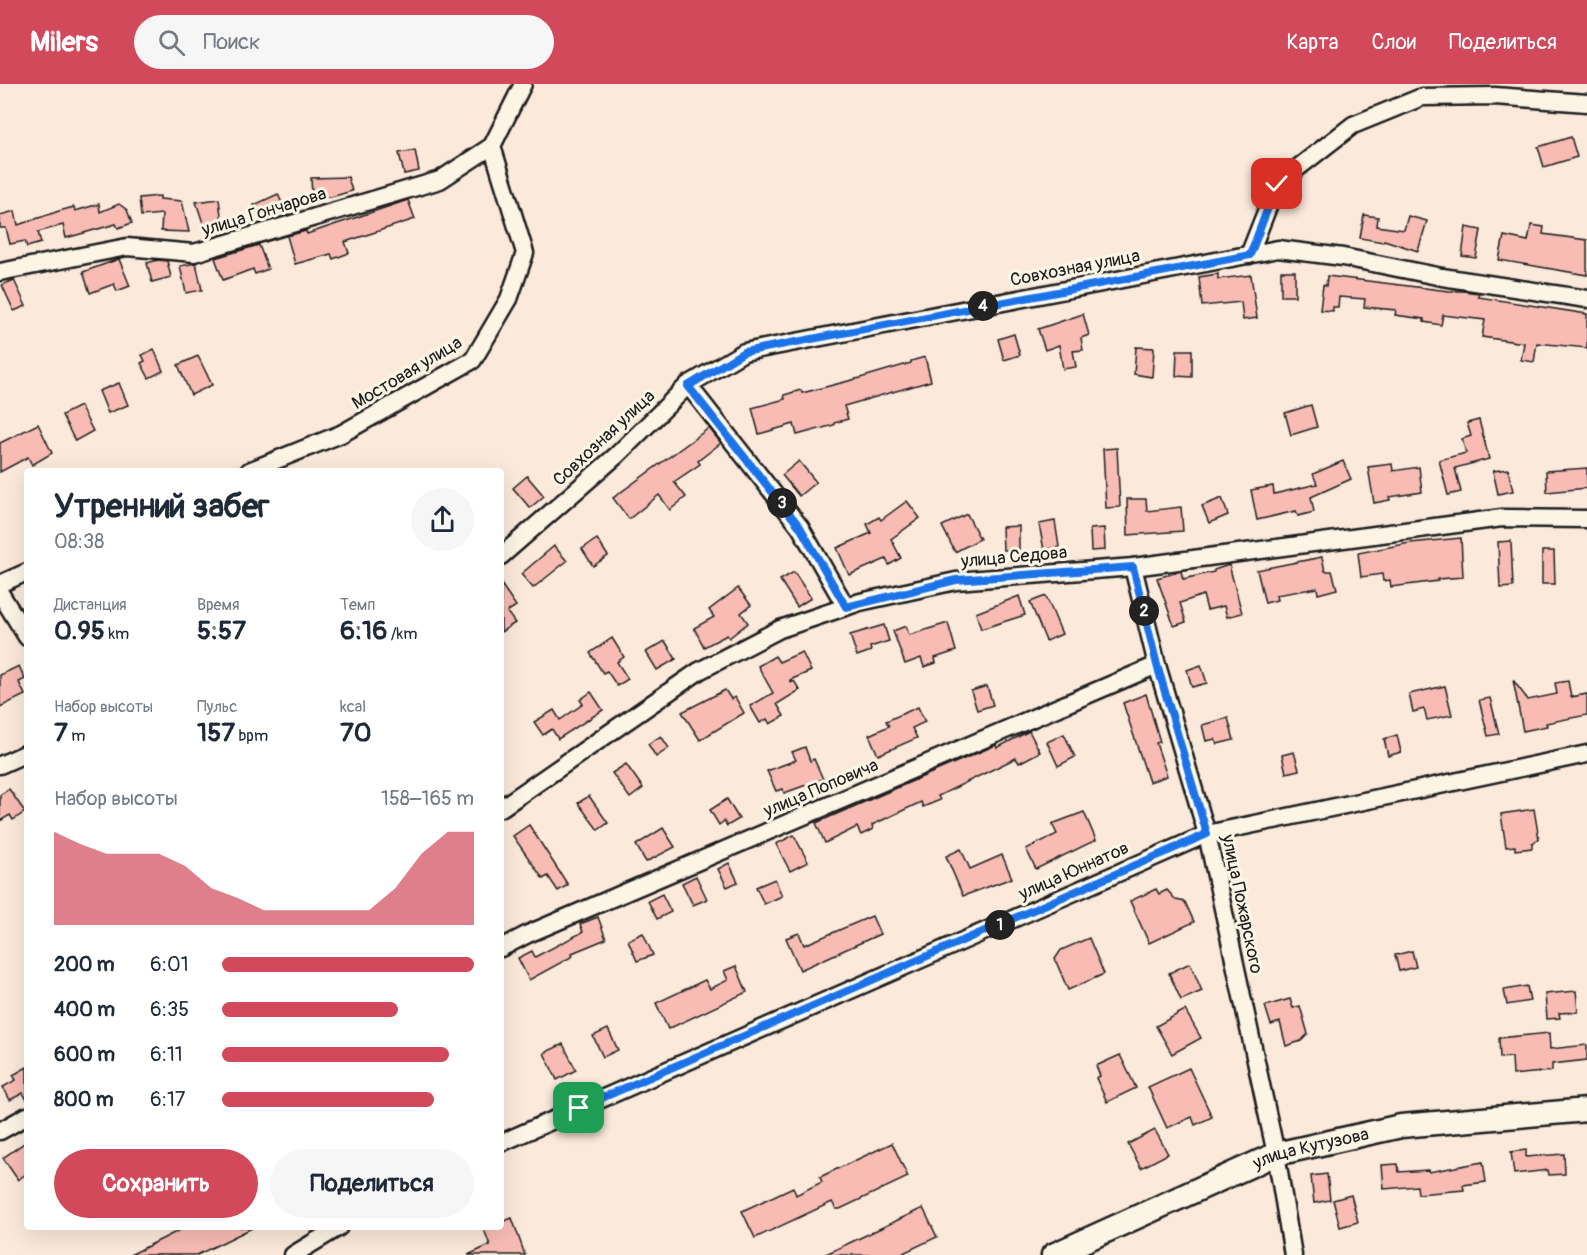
<!DOCTYPE html>
<html lang="ru">
<meta charset="utf-8">
<style>
:root{--surface:#fff;--page:#f6f6f7;--text:#1f2937;--muted:#747a83;--accent:#d1495b}
body{margin:0;font-family:Pangolin,sans-serif;background:var(--page);color:var(--text);height:100vh;display:flex;flex-direction:column;font-size:22px;white-space:nowrap}
*{box-sizing:border-box;margin:0}
p{font-size:20px;color:var(--muted)}
.icon{flex:none;width:33px;height:33px;fill:none;stroke:currentColor;stroke-width:2;stroke-linecap:round;stroke-linejoin:round}
.map{position:relative;flex:1;overflow:hidden}
.details{position:absolute;left:24px;top:384px;width:480px;height:762px;display:flex;flex-direction:column;background:var(--surface);border-radius:6px;box-shadow:0 6px 24px #0002}
.details>*{flex:none}
.pin{position:absolute;display:grid;place-items:center;width:51px;height:51px;color:#fff;margin:-26px;border-radius:12px;box-shadow:0 3px 9px #0006}
.km{position:absolute;width:30px;height:30px;margin:-15px;border-radius:50%;background:#222;color:#fff;font-size:16px;line-height:30px;text-align:center}
.round{display:grid;place-items:center;flex:none;width:63px;height:63px;border-radius:32px;background:var(--page)}
.headline{display:flex;align-items:center;justify-content:space-between;height:102px;padding:0 30px}
h1{font-size:33px;font-weight:800;line-height:45px}
.metrics{display:grid;grid-template-columns:repeat(3,1fr);gap:9px;height:102px;padding:6px 30px}
.metrics div{display:grid;align-content:center}
.metrics b{font-size:26px;font-weight:800}
.metrics small{font-size:16px;font-weight:400}
.metrics p{font-size:16px}
.chart{height:168px;padding:12px 30px}
.chart p{display:flex;justify-content:space-between}
.chart svg{width:100%;height:108px;margin-top:6px;fill:var(--accent);opacity:.7}
.action{display:flex;gap:12px;margin-top:auto;padding:12px 30px}
.action a{flex:1;height:69px;border-radius:36px;background:var(--accent);color:#fff;font-size:24px;font-weight:800;line-height:69px;text-align:center}
.action a+a{background:var(--page);color:var(--text)}
ul{padding:0 30px;list-style:none;font-size:20px}
li{display:grid;grid-template-columns:96px 72px 1fr;align-items:center;height:45px}
li i{height:15px;border-radius:8px;background:var(--accent)}
header{display:flex;align-items:center;gap:36px;box-sizing:border-box;height:84px;padding:0 30px;background:var(--accent);color:#fff}
header strong{font-size:28px}
nav{display:flex;gap:33px;margin-inline-start:auto;font-size:21px}
.search{width:420px;height:54px;background:var(--page);display:flex;align-items:center;gap:15px;box-sizing:border-box;padding:0 21px;border-radius:33px;color:var(--muted);font-size:22px}
.map>svg:first-child{display:block}
.building{fill:#f8bcb5;stroke:#1c1c1c;stroke-width:1.5}
.lines{fill:none;stroke-linecap:round;stroke-linejoin:round}
.minor-casing{stroke:#1c1c1c;stroke-width:21}
.secondary-casing{stroke:#1c1c1c;stroke-width:27}
.minor{stroke:#fcf5e5;stroke-width:16}
.secondary{stroke:#fcf5e5;stroke-width:22}
.route-casing{stroke:#fff;stroke-width:12}
.route{stroke:#1a73e8;stroke-width:8}
.labels{text-anchor:middle;dominant-baseline:central;stroke-width:6;stroke-linejoin:round;paint-order:stroke}
.street-label{font-size:18px;fill:#1c1c1c;stroke:#fcf5e5}
</style>
<header>
<strong>Milers</strong>
<div class="search"><svg class="icon" aria-label="search" viewBox="0 0 24 24"><circle cx="10" cy="10" r="6"/><path d="M15 15l6 6"/></svg>Поиск</div>
<nav><a>Карта</a><a>Слои</a><a>Поделиться</a></nav>
</header>
<div class="map">
<svg width="1587" height="1171" viewBox="0 0 1587 1171">
<rect width="100%" height="100%" fill="#fbeadb"/>
<filter id="ink" filterUnits="userSpaceOnUse"><feTurbulence type="fractalNoise" baseFrequency=".0167" numOctaves="2"/><feDisplacementMap in="SourceGraphic" scale="12" xChannelSelector="R" yChannelSelector="G"/><feConvolveMatrix kernelMatrix="1 2 1 2 8 2 1 2 1" color-interpolation-filters="sRGB"/></filter>
<g filter="url(#ink)">
<g class="building">
<path d="M1571 53 1577 73 1544 83 1538 63Z"/>
<path d="M415 66 419 87 404 90 399 69Z"/>
<path d="M348 93 352 107 331 113H312L311 94Z"/>
<path d="M278 110 284 124 260 134 254 121Z"/>
<path d="M160 112V115L182 117 189 148 161 147 162 130 141 132 139 114Z"/>
<path d="M219 115 222 140 204 142 196 118Z"/>
<path d="M408 116 415 135 345 158 349 169 333 175 331 170 295 180 287 152 306 147 307 150Z"/>
<path d="M99 120 100 128 119 120 127 126 132 139 118 144 116 140 66 154 63 141 38 148 41 159 27 163 25 157 10 160 6 144H0V131L15 127 18 141 59 127 74 123 75 127Z"/>
<path d="M1364 131 1378 133 1377 142 1404 146 1408 132 1427 137 1418 167 1384 156 1383 158 1360 154Z"/>
<path d="M1531 141 1544 143 1543 150 1587 156V191L1499 176 1504 152 1528 157Z"/>
<path d="M1466 143 1481 146 1476 174 1462 172Z"/>
<path d="M259 161 268 185 255 190 253 185 223 196 215 174Z"/>
<path d="M119 175 130 202 117 207 114 200 90 209 83 188Z"/>
<path d="M158 176 167 177 171 193 152 198 147 179Z"/>
<path d="M196 179 202 206 186 209 180 182Z"/>
<rect x="1281" y="187" width="14" height="25"/>
<path d="M1218 190V195L1251 191 1257 234 1243 236 1241 218 1202 222 1199 193Z"/>
<path d="M1327 192 1449 207H1463L1479 209 1478 213 1587 230V264L1537 259 1534 278 1521 276 1524 259 1482 253 1485 236 1443 231 1441 241 1424 238V235L1395 231 1396 226 1364 223 1365 215 1339 213 1338 223H1333V227L1320 226 1323 201 1326 202Z"/>
<path d="M14 196 26 222 14 227 2 201Z"/>
<path d="M1083 230 1089 251 1081 254 1083 266 1073 267 1076 283 1063 285 1059 261 1045 266 1038 245Z"/>
<path d="M1014 250 1020 271 1004 276 998 255Z"/>
<path d="M1136 263 1154 264 1152 293 1134 290Z"/>
<path d="M154 265 163 287 149 294 141 279 145 277 142 271Z"/>
<path d="M1177 266H1192V293L1176 292Z"/>
<path d="M198 272 212 301 191 311 178 281Z"/>
<path d="M925 273 931 297 844 322 848 335 834 339V341L797 351 794 340 759 350 752 324 785 315 784 311 801 306 802 309 860 294 911 279V277Z"/>
<path d="M119 299 128 321 108 329 99 307Z"/>
<path d="M1311 321 1317 343 1291 351 1285 329Z"/>
<path d="M80 322 93 347 75 357 62 331Z"/>
<path d="M1479 336 1489 375 1455 384 1461 408 1448 411 1439 376 1466 369 1462 355 1471 352 1467 339Z"/>
<path d="M38 340 52 369 32 381 28 373 0 388V359Z"/>
<path d="M709 344 721 359 698 377 700 380 674 398 686 413 670 426 659 411 629 435 613 414Z"/>
<path d="M1117 364 1120 423 1106 424 1103 365Z"/>
<path d="M799 377 816 398 799 412 782 391Z"/>
<path d="M1343 377 1351 395 1311 413 1314 428 1298 432 1296 427 1257 436 1251 406 1273 402 1274 410 1317 400 1313 390Z"/>
<path d="M1392 380 1393 387 1419 383 1422 408 1389 413 1390 416 1374 419 1368 383Z"/>
<path d="M1587 384V404L1547 408 1546 387Z"/>
<path d="M1508 385 1513 407 1498 410 1493 387Z"/>
<path d="M527 392 544 412 530 424 513 404Z"/>
<path d="M1222 414 1228 431 1209 439 1202 422Z"/>
<path d="M1127 415H1146L1147 427 1181 423 1183 447 1128 451Z"/>
<path d="M907 417 920 434 891 455 901 474 889 481 886 475 849 491 837 464 871 449 867 440 879 433 881 436Z"/>
<path d="M967 430 980 455 955 468 942 442Z"/>
<path d="M1055 437 1059 463 1044 466 1039 440Z"/>
<path d="M1019 442V466H1003L1002 443Z"/>
<path d="M1104 444 1105 466 1091 467 1090 445Z"/>
<path d="M1461 454 1463 493 1438 495V497L1391 503 1390 496 1383 497 1382 490 1361 493 1358 469 1410 459Z"/>
<path d="M597 455 608 472 593 482 582 465Z"/>
<path d="M1511 457 1513 503 1500 504 1498 458Z"/>
<path d="M554 462 567 477 533 504 521 490Z"/>
<path d="M1542 467H1554L1555 500H1542Z"/>
<path d="M1322 473 1325 487H1332L1337 505 1318 510 1317 504 1276 511 1277 516 1265 519 1257 486Z"/>
<path d="M1229 481 1242 529 1227 533 1224 522 1207 526 1203 511 1180 519 1186 538 1174 542 1157 494 1181 487 1183 495 1214 488V486Z"/>
<path d="M794 488 811 514 797 523 780 496Z"/>
<path d="M501 500 516 522 507 528 515 539 501 548Z"/>
<path d="M738 504 751 521 741 529 748 539 729 554 727 551 704 563 694 544 714 533 709 526Z"/>
<path d="M1019 512 1025 531 981 545 976 529Z"/>
<path d="M1046 512 1062 550 1046 557 1030 518Z"/>
<path d="M948 539 956 567 935 574 936 579 924 583 921 574 905 580 893 547 906 542 909 551Z"/>
<path d="M884 541 889 557 870 563 871 567 857 572 850 551Z"/>
<path d="M612 554 624 573 617 578 628 595 617 602 607 587 603 589 590 569Z"/>
<path d="M665 557 676 575 657 586 646 568Z"/>
<path d="M802 568 811 587 790 596 791 599 794 597 800 606 777 620 784 632 770 640 767 635 760 639 750 622 773 609 758 582 775 572 779 578Z"/>
<path d="M1201 581 1207 599 1192 603 1187 586Z"/>
<path d="M19 582 25 595 19 598 25 611 0 623V591Z"/>
<path d="M1513 596 1528 616 1557 610 1555 599 1568 597 1571 613 1587 610V631L1546 639 1547 642 1523 647Z"/>
<path d="M987 602 993 621 977 626 971 607Z"/>
<path d="M1445 602 1452 631 1427 636 1424 625 1413 628 1409 610Z"/>
<path d="M725 606 731 615 735 613 744 629 700 656 682 628Z"/>
<path d="M591 608 603 626 558 655 552 645 543 651 534 638 554 626 560 636 583 620 580 616Z"/>
<path d="M1146 610 1160 658 1156 659 1167 692 1149 698 1123 619Z"/>
<path d="M1490 614 1499 650 1488 652 1479 616Z"/>
<path d="M918 623 925 638 912 644 917 654 878 671 869 651 889 642 886 637Z"/>
<path d="M1228 634 1234 656 1217 660 1215 655 1206 657 1202 641Z"/>
<path d="M1029 647 1040 668 1019 679 1016 674 938 712 940 716 923 723 921 718 872 741 873 745 861 751 857 743 825 759 816 739 996 661 997 664Z"/>
<path d="M1064 650 1075 673 1058 682 1047 658Z"/>
<path d="M1397 651 1401 668 1388 672 1384 655Z"/>
<path d="M661 652 669 664 656 673 648 660Z"/>
<path d="M805 663 810 677 814 675 823 695 784 709 783 705 776 707 767 687 796 676 792 668Z"/>
<path d="M1294 668 1299 686 1286 689 1282 671Z"/>
<path d="M626 680 643 704 630 714 612 689Z"/>
<path d="M9 705 25 728 13 736 10 731 0 737V711Z"/>
<path d="M589 712 608 739 598 746 578 719Z"/>
<path d="M727 715 739 735 727 742 724 737 719 741 710 726Z"/>
<path d="M1534 725 1539 755 1532 759V764L1515 766V762L1506 763 1501 730Z"/>
<path d="M1084 728 1096 756 1036 785 1026 765 1057 750 1052 740Z"/>
<path d="M529 741 568 801 558 807 548 792 543 795 513 752Z"/>
<path d="M663 744 675 763 646 778 636 761Z"/>
<path d="M794 751 808 778 790 787 776 760Z"/>
<path d="M961 765 970 785 1002 771 1012 794 963 812 946 772Z"/>
<path d="M729 779 738 798 727 803 718 785Z"/>
<path d="M696 792 707 815 693 821 682 799Z"/>
<path d="M775 795 782 812 764 820 756 803Z"/>
<path d="M1156 805 1159 810 1167 806 1176 816 1185 818 1194 838 1149 859 1130 817Z"/>
<path d="M662 810 671 828 657 835 648 817Z"/>
<path d="M872 832 880 850 800 886 786 854 799 849 804 861Z"/>
<path d="M598 833 606 855 572 869 573 872 529 896 518 874 532 867 535 873 583 848 580 840Z"/>
<path d="M643 849 653 871 637 877 628 856Z"/>
<path d="M1089 854 1104 890 1068 906 1055 875 1061 866Z"/>
<path d="M1412 867 1416 883 1399 887 1395 871Z"/>
<path d="M1190 879 1202 907 1181 916 1169 889Z"/>
<path d="M736 882 747 908 668 945 656 919 705 896 710 905 728 896 724 887Z"/>
<path d="M1527 902 1530 917 1507 921 1504 906Z"/>
<path d="M1576 907 1578 928 1559 929 1560 934 1547 935 1545 910Z"/>
<path d="M1290 915 1293 924 1300 922 1308 950 1301 957 1286 962 1280 938 1271 941 1265 922Z"/>
<path d="M1185 926 1201 954 1172 970 1156 942Z"/>
<path d="M608 945 618 966 603 973 593 952Z"/>
<path d="M1549 949 1550 965 1587 961V976L1552 980V987L1513 991 1512 973 1500 974 1499 954Z"/>
<path d="M563 960 576 986 557 996 544 969Z"/>
<path d="M1120 971 1136 1004 1107 1018 1096 994 1100 992 1096 982Z"/>
<path d="M27 983V1016L23 1009 10 1016 3 1003 16 996 13 991Z"/>
<path d="M1189 984 1212 1033 1195 1041 1192 1033 1167 1044 1148 1003Z"/>
<path d="M1155 1046 1168 1070 1141 1084 1128 1060Z"/>
<path d="M27 1057V1089L18 1096 3 1074Z"/>
<path d="M892 1059 908 1093 840 1125H836L832 1118 755 1154 742 1127 793 1103 796 1111 822 1098 820 1093Z"/>
<path d="M1526 1066V1073L1564 1070 1565 1090 1549 1091 1548 1086 1514 1090 1511 1068Z"/>
<path d="M1483 1078 1486 1098 1463 1101 1464 1106 1418 1110 1417 1102 1384 1105 1382 1081 1398 1080 1399 1088 1428 1086 1429 1088Z"/>
<path d="M1327 1090 1330 1116 1314 1119 1311 1092Z"/>
<path d="M1351 1111 1358 1138 1340 1143 1333 1116Z"/>
<path d="M923 1124 937 1153 899 1171H824Z"/>
<path d="M512 1134 525 1171H468L490 1161 483 1143H501V1138Z"/>
<path d="M186 1143H254L197 1171H130Z"/>
</g>
<g class="lines">
<defs>
<g id="minor">
<path d="M1249 171 1277 100 1353 41 1422 13 1495 12 1587 19"/>
<path d="M0 188 127 163 194 169 440 96 492 62 523 0"/>
<path d="M688 301 800 443 846 523"/>
<path d="M249 387 341 350 473 276 509 215 525 169 492 62"/>
<path d="M501 472 617 371 688 301 744 268 1278 165 1343 173 1442 193 1587 215"/>
<path d="M1133 483 1157 581 1207 750 1276 1070 1293 1171"/>
<path d="M0 500 27 488"/>
<path d="M0 509 27 553"/>
<path d="M0 681 27 669"/>
<path d="M501 724 699 587 780 545 860 518 956 497 1133 483 1502 434 1587 435"/>
<path d="M501 864 528 850 1157 581"/>
<path d="M0 1047 27 1032"/>
<path d="M501 1059 1207 750 1587 670"/>
<path d="M293 1171 339 1143"/>
</g>
<g id="secondary">
<path id="s1" d="M1053 1171 1276 1070 1401 1042 1587 1026"/>
</g>
</defs>
<use href="#minor" class="minor-casing"/>
<use href="#secondary" class="secondary-casing"/>
<use href="#minor" class="minor"/>
<use href="#secondary" class="secondary"/>
</g>
</g>
<g class="lines" filter="url(#ink)">
<defs>
<path id="route" d="M579 1024 1207 750 1157 581 1133 483 956 496 846 523 800 443 688 302 744 268 1250 171 1277 100"/>
</defs>
<use href="#route" class="route-casing"/>
<use href="#route" class="route"/>
</g>
<g class="labels">
<g class="street-label">
<text transform="translate(264 128) rotate(-17)">улица Гончарова</text>
<text transform="translate(1075 184) rotate(-11)">Совхозная улица</text>
<text transform="translate(407 289) rotate(-31)">Мостовая улица</text>
<text transform="translate(604 354) rotate(-43)">Совхозная улица</text>
<text transform="translate(1014 473) rotate(-5)">улица Седова</text>
<text transform="translate(821 704) rotate(-23)">улица Поповича</text>
<text transform="translate(1074 787) rotate(-24)">улица Юннатов</text>
<text transform="translate(1242 820) rotate(78)">улица Пожарского</text>
<text stroke="none"><textPath href="#s1" startOffset="280">улица Кутузова</textPath></text>
</g>
</g>
</svg>
<div class="pin" style="left:579px;top:1024px;background:#1e9e55"><svg class="icon" aria-label="arrive" viewBox="0 0 24 24"><path d="M6 21V4h12l-3 4 3 4H6"/></svg></div>
<div class="pin" style="left:1277px;top:100px;background:#d93025"><svg class="icon" aria-label="check" viewBox="0 0 24 24"><path d="M5 12l5 5 9-10"/></svg></div>
<b class="km" style="left:1000px;top:841px">1</b>
<b class="km" style="left:1144px;top:527px">2</b>
<b class="km" style="left:782px;top:419px">3</b>
<b class="km" style="left:983px;top:222px">4</b>
<section class="details">
<div class="headline"><div><h1>Утренний забег</h1><p>08:38</p></div><a class="round"><svg class="icon" aria-label="share" viewBox="0 0 24 24"><path d="M12 15V3M7 8l5-5 5 5M5 13v7h14v-7"/></svg></a></div>
<div class="metrics">
<div><p>Дистанция</p><b>0.95<small> km</small></b></div>
<div><p>Время</p><b>5:57</b></div>
<div><p>Темп</p><b>6:16<small> /km</small></b></div>
</div>
<div class="metrics">
<div><p>Набор высоты</p><b>7<small> m</small></b></div>
<div><p>Пульс</p><b>157<small> bpm</small></b></div>
<div><p>kcal</p><b>70</b></div>
</div>
<div class="chart"><p><span>Набор высоты</span>158–165 m</p>
<svg viewBox="0 0 160 44" preserveAspectRatio="none"><path d="M0 44V6L10 11L20 15L30 15L40 15L50 20L60 29L70 33L80 38L90 38L100 38L110 38L120 38L130 29L140 15L150 6L160 6V44z"/></svg>
</div>
<ul>
<li><b>200 m</b>6:01<i style="width:100%"></i></li>
<li><b>400 m</b>6:35<i style="width:70%"></i></li>
<li><b>600 m</b>6:11<i style="width:90%"></i></li>
<li><b>800 m</b>6:17<i style="width:84%"></i></li>
</ul>
<div class="action"><a>Сохранить</a><a>Поделиться</a></div>
</section>
</div>
